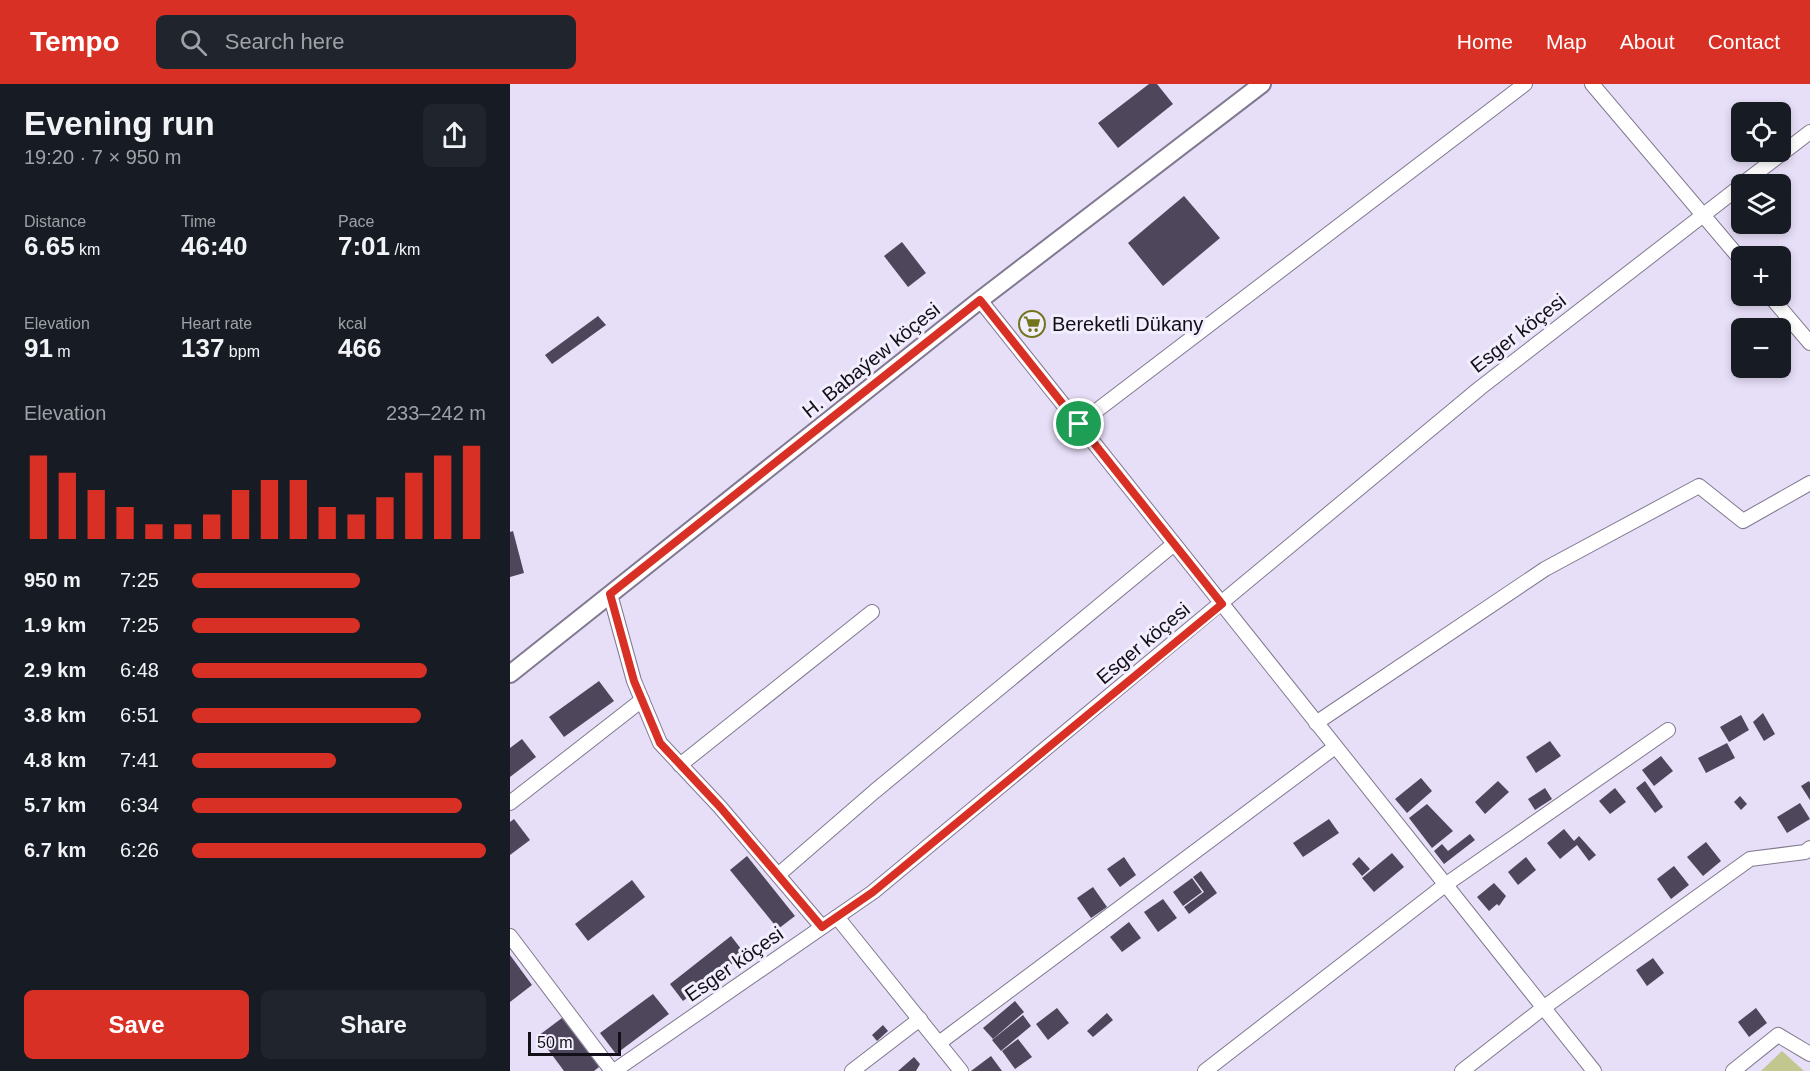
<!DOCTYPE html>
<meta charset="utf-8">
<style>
:root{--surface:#171b24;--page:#20242c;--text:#f1f3f6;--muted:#9ea1a6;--accent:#d93025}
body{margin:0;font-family:Helvetica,sans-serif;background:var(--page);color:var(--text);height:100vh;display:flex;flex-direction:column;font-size:22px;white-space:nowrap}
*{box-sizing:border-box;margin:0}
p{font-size:20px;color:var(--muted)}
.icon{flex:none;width:33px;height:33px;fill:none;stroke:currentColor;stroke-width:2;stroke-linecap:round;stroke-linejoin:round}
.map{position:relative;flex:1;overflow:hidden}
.sheet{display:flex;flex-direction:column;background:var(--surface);width:510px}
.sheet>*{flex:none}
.tools{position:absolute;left:1221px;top:18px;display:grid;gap:12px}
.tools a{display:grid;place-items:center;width:60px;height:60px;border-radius:9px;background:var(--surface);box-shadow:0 3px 9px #0003;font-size:30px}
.scale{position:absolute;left:18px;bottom:15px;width:93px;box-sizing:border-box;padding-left:6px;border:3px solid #120f18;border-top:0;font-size:16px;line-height:21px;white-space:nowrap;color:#120f18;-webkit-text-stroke:4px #f3eefd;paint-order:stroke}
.pin{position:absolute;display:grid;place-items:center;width:51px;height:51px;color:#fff;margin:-26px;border:3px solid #fff;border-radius:50%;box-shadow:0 2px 6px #0007}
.round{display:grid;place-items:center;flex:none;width:63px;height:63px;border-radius:9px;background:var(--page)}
.headline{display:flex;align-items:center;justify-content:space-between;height:102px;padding:0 24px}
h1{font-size:33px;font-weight:700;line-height:45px}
.figures{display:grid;grid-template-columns:repeat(3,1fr);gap:9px;height:102px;padding:6px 24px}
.figures div{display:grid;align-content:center}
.figures b{font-size:26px;font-weight:700}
.figures small{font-size:16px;font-weight:400}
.figures p{font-size:16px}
.chart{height:168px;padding:12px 24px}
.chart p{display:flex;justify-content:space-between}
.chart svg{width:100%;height:108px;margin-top:6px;stroke:var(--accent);stroke-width:6}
.action{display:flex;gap:12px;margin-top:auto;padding:12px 24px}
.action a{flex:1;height:69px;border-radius:9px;background:var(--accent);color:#fff;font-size:24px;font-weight:700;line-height:69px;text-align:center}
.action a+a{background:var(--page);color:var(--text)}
ul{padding:0 24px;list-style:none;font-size:20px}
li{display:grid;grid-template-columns:96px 72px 1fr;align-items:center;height:45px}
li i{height:15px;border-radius:8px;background:var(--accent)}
header{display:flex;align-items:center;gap:36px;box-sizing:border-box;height:84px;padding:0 30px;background:var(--accent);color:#fff}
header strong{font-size:28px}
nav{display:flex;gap:33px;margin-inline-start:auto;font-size:21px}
.search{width:420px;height:54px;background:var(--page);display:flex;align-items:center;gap:15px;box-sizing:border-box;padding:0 21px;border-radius:9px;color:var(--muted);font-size:22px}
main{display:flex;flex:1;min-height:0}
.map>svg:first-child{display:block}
.green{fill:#c2c68f}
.building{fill:#4e475b}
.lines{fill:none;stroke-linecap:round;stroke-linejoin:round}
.minor-casing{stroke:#807990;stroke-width:16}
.tertiary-casing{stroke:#807990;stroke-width:20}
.minor{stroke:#fff;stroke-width:14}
.tertiary{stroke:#fff;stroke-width:16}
.route-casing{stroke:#fff;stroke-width:12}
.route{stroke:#d93025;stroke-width:8}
.labels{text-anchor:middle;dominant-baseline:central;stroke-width:6;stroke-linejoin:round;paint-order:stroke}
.poi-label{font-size:20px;fill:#120f18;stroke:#f3eefd;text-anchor:start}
.street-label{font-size:20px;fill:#120f18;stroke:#f3eefd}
</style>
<header>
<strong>Tempo</strong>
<div class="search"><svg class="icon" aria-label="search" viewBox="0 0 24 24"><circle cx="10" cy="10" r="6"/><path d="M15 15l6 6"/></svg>Search here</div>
<nav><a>Home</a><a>Map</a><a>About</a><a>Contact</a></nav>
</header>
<main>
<section class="sheet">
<div class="headline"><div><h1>Evening run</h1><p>19:20 · 7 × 950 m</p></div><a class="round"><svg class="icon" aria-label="share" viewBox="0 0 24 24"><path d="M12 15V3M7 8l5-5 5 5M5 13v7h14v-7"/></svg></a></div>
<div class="figures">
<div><p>Distance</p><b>6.65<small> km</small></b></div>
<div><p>Time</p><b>46:40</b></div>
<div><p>Pace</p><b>7:01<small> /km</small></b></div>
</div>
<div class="figures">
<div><p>Elevation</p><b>91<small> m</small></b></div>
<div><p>Heart rate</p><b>137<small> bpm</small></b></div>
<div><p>kcal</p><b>466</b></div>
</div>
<div class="chart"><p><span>Elevation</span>233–242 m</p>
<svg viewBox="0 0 160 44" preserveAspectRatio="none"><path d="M5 44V10M15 44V17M25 44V24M35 44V31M45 44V38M55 44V38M65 44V34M75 44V24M85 44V20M95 44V20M105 44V31M115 44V34M125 44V27M135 44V17M145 44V10M155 44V6"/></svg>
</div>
<ul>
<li><b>950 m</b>7:25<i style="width:57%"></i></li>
<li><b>1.9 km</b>7:25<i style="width:57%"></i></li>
<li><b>2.9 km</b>6:48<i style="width:80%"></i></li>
<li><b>3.8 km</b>6:51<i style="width:78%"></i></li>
<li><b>4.8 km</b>7:41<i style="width:49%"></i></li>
<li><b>5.7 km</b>6:34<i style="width:92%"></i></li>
<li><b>6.7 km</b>6:26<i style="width:100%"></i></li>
</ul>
<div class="action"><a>Save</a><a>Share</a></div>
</section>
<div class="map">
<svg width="1300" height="987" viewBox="0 0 1300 987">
<rect width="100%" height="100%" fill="#e7dff8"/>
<path class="green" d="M1272 967 1294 987H1251Z"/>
<g class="building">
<path d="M639 0H647L663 20 608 64 588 39Z"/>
<path d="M674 112 710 154 653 202 618 159Z"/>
<path d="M392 158 416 189 398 203 374 172Z"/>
<path d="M88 232 96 241 42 280 35 271Z"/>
<path d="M3 447 14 489 0 493V448Z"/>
<path d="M89 597 104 617 54 653 39 633Z"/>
<path d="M1253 629 1265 650 1254 657 1243 638Z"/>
<path d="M1231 631 1239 646 1219 658 1210 643Z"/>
<path d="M12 655 26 673 0 693V664Z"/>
<path d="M1040 657 1051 672 1026 689 1016 673Z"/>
<path d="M1217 659 1225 674 1196 689 1188 674Z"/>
<path d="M1151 672 1163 687 1144 702 1132 686Z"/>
<path d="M911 694 922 707 897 729 885 715Z"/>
<path d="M988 697 999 708 975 730 965 718Z"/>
<path d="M1135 697 1153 723 1145 729 1126 704Z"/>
<path d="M1299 697 1300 699V716L1291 702Z"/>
<path d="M1035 704 1042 715 1025 726 1018 715Z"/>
<path d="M1105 704 1116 718 1100 730 1089 717Z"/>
<path d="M1230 712 1237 720 1231 726 1224 718Z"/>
<path d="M1290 719 1300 735 1277 749 1267 733Z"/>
<path d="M917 720 943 747 922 764 899 734Z"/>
<path d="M4 735 20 756 0 771V738Z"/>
<path d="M819 735 829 749 793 773 783 759Z"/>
<path d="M1054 745 1064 757 1069 752 1086 771 1079 777 1067 761 1050 775 1037 759Z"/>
<path d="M960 750 965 756 934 780 924 767 932 760 938 767Z"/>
<path d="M1196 758 1211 777 1193 792 1177 773Z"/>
<path d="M882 769 894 783 864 808 852 794Z"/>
<path d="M237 772 285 832 268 845 220 786Z"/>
<path d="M614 773 626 791 610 803 597 785Z"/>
<path d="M849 773 860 785 852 792 842 780Z"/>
<path d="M1016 773 1026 786 1008 801 998 788Z"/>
<path d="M1164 782 1179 801 1161 815 1147 795Z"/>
<path d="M691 787 707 809 679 830 674 823 694 808 683 793Z"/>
<path d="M682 794 692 808 673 822 663 808Z"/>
<path d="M122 796 135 813 78 857 65 840Z"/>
<path d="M984 799 996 812 989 822 987 820 979 827 967 813Z"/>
<path d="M583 803 597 823 581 834 567 814Z"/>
<path d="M653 815 667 834 648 848 634 828Z"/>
<path d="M619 838 631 854 612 868 600 853Z"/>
<path d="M221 852 235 870 173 917 160 900Z"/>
<path d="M0 871 22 901 0 918Z"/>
<path d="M1143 874 1154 889 1137 902 1126 886Z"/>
<path d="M143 910 159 930 106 970 90 949Z"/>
<path d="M505 917 514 928 483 955 473 944Z"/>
<path d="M547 924 559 939 538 956 526 940Z"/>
<path d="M1246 924 1257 939 1239 953 1228 938Z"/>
<path d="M597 929 603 936 583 953 577 947Z"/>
<path d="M513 931 521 942 491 967 482 956Z"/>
<path d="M52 934 89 983 84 987H54L28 952Z"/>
<path d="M373 941 378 947 367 957 362 951Z"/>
<path d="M508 955 522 973 505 985 492 967Z"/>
<path d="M481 972 492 987H461Z"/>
<path d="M404 973 410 980 406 987H388Z"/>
</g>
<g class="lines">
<defs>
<g id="minor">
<path d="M1082 0 1232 177"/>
<path d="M1232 100 1300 48"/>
<path d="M1260 212 1300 259"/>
<path d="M470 216 1084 987"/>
<path d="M569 340 1015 0"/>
<path d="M100 510 124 597 150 659 210 723 312 843"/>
<path d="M806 639 1035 485 1189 402 1233 437 1300 399"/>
<path d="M170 681 362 528"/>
<path d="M0 719 132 616"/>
<path d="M268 791 365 707 664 460"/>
<path d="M327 833 451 987"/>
<path d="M0 852 102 987"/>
<path d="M429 959 825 663"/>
<path d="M104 987 363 808 970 304 1232 101"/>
<path d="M342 987 410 935"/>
<path d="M695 987 935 801 1158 646"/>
<path d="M952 987 1033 924 1240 775 1295 768 1300 764"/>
<path d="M1223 987 1268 951 1300 970"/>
</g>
<path id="tertiary" d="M0 590 470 216 752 0"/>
</defs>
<use href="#minor" class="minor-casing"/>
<use href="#tertiary" class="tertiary-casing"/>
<use href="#minor" class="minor"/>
<use href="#tertiary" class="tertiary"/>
</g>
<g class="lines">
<defs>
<path id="route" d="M470 216 712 520 363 808 312 843 210 723 150 659 124 597 100 510Z"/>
</defs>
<use href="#route" class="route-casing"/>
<use href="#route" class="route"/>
</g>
<defs>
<symbol id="supermarket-ring" viewBox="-11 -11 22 22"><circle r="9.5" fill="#f3eefd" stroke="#72751c" stroke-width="1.5"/><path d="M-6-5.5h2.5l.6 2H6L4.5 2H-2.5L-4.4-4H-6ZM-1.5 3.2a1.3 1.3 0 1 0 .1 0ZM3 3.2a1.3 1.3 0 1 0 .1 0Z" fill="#72751c"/></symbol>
</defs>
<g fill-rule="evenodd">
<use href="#supermarket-ring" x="507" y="225" width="30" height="30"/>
</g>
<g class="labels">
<g class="poi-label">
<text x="542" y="240">Bereketli Dükany</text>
</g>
<g class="street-label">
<text transform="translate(1008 249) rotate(-38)">Esger köçesi</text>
<text transform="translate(361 276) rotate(-39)">H. Babaýew köçesi</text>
<text transform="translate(633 559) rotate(-40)">Esger köçesi</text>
<text transform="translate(224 880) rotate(-35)">Esger köçesi</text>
</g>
</g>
</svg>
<div class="tools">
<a><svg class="icon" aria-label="locate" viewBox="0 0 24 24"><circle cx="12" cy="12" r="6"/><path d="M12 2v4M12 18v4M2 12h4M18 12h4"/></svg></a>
<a><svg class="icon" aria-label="layers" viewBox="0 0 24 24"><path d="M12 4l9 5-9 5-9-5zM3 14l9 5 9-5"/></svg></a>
<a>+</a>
<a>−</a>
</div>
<div class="scale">50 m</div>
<div class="pin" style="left:569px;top:340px;background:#1e9e55"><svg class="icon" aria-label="arrive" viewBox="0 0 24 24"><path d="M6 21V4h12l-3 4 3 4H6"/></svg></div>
</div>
</main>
